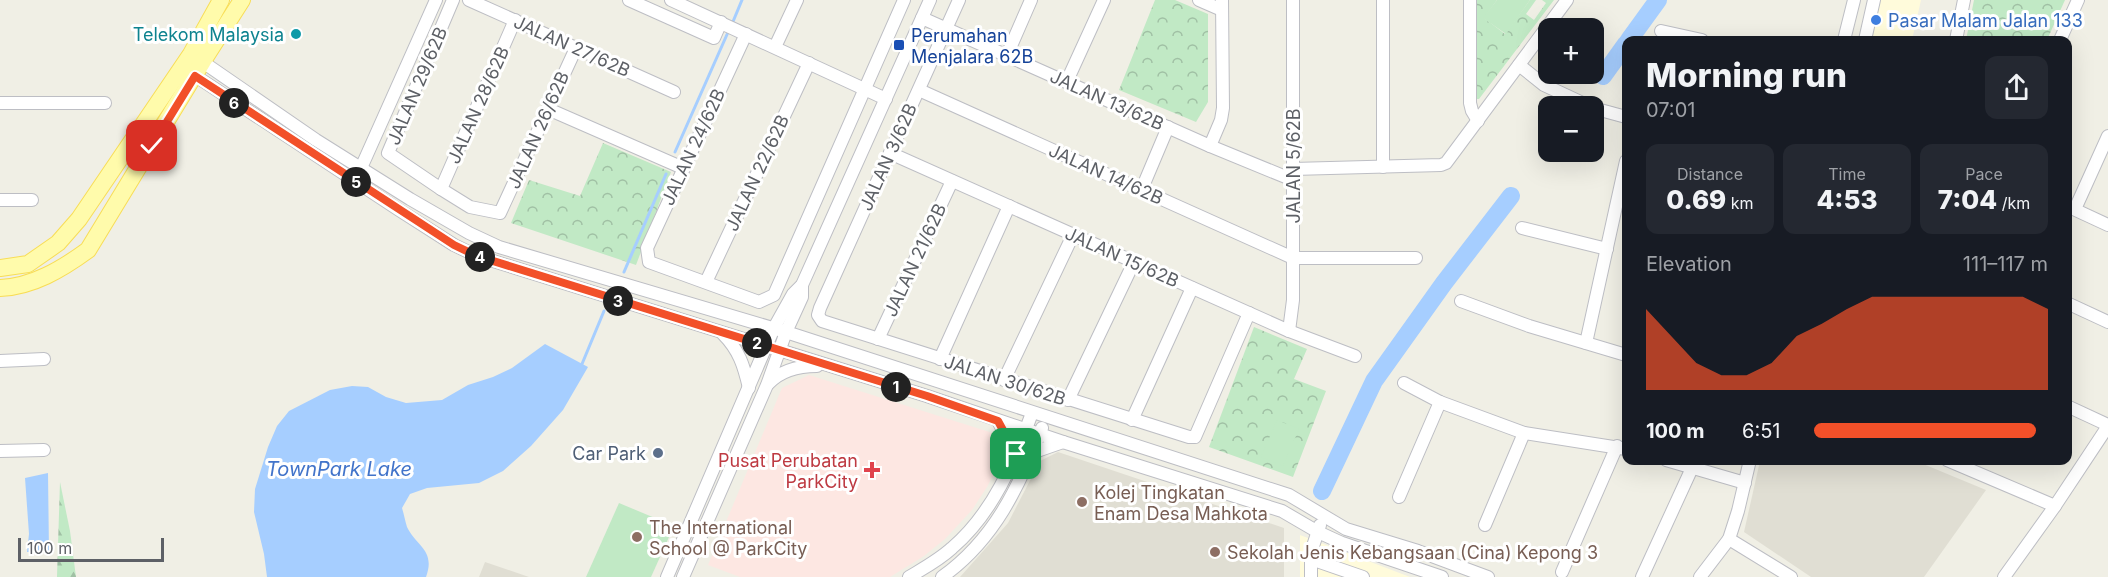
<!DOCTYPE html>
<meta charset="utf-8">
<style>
:root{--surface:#171b24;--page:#242831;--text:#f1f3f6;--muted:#9ea1a6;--accent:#f25029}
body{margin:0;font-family:Inter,sans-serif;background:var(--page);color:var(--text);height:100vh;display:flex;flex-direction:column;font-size:22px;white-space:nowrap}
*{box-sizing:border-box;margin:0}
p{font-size:20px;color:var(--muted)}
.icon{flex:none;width:33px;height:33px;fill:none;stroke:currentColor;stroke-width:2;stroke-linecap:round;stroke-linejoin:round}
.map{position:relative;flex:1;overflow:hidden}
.sheet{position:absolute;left:1622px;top:36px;width:450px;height:429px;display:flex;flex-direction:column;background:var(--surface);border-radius:12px;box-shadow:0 6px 24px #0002}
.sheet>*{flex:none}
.controls{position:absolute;left:1538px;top:18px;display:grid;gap:12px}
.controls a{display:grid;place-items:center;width:66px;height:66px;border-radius:12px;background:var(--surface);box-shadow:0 6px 24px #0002;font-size:30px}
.scale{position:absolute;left:18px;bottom:15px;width:146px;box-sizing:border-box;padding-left:6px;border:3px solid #5d6066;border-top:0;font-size:16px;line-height:21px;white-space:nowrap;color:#5d6066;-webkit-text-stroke:4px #fff;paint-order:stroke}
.pin{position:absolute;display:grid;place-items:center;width:51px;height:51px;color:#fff;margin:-26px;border-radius:12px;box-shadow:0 3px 9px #0006}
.km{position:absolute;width:30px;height:30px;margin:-15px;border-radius:50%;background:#222;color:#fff;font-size:16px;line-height:30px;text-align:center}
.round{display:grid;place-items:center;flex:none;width:63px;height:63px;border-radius:12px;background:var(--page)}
.summary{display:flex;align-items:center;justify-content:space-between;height:102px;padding:0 24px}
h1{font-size:33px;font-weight:800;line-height:45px}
.figures{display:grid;grid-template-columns:repeat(3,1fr);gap:9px;height:102px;padding:6px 24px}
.figures div{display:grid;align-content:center;border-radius:12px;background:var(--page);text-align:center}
.figures b{font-size:26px;font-weight:800}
.figures small{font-size:16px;font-weight:400}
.figures p{font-size:16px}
.chart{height:168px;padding:12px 24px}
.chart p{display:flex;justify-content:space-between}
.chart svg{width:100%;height:108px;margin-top:6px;fill:var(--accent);opacity:.7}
ul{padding:0 24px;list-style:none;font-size:20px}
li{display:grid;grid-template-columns:96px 72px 1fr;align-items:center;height:45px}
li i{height:15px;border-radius:8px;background:var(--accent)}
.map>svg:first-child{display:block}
.commercial{fill:#fffbdb}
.education{fill:#e0ded3}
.medical{fill:#fde7e2}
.forest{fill:url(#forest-firs)}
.park{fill:url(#park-crowns)}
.garden{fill:#c1e9c5}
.water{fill:#a6ceff}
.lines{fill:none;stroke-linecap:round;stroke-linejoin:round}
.stream{stroke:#a6ceff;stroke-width:3}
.river{stroke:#a6ceff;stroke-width:18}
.minor-casing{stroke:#bdbec4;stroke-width:14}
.major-casing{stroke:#f8dd56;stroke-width:18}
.minor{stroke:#fff;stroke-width:12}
.major{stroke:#fffbab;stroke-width:16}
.route-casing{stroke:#fff;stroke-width:12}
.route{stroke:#f25029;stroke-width:8}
.shop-dot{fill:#3f7fe0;stroke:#fff;stroke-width:2}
.culture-dot{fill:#0f9aa8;stroke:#fff;stroke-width:2}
.transit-dot{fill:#1a4fb4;stroke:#fff;stroke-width:2}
.service-dot{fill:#5c6f8a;stroke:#fff;stroke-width:2}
.health-dot{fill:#e0444e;stroke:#fff;stroke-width:2}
.education-dot{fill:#8d6e63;stroke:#fff;stroke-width:2}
.labels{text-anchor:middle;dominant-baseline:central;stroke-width:6;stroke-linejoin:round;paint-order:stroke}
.shop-label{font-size:18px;fill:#366cbe;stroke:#fff;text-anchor:start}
.culture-label{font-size:18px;fill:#0d838f;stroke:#fff;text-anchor:end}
.transit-label{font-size:18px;fill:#164399;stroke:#fff;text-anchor:start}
.street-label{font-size:18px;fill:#5d6066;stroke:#fff}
.service-label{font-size:18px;fill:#4e5e75;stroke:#fff;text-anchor:end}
.health-label{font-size:18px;fill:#be3a42;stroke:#fff;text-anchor:end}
.education-label{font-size:18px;fill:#785e54;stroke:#fff;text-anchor:start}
.water-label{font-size:20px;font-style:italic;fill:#4274ca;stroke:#fff}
</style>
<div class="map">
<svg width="2108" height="577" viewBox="0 0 2108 577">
<defs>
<pattern id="forest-firs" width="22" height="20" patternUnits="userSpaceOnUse" patternTransform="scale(1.5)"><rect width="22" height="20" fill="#c1e9c5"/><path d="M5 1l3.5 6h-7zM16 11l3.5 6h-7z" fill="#a0c0a4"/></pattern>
<pattern id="park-crowns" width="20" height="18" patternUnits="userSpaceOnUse" patternTransform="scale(1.5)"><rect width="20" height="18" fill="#c1e9c5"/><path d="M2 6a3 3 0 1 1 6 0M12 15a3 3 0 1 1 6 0" fill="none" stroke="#a0c0a4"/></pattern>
</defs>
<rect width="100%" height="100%" fill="#f0efe5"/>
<g class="commercial">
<path d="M1872 0H1921L1912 40H1862Z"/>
<path d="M1300 535 1410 577H1300Z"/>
</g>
<g class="education">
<path d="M1058 452 1284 528V577H960L1008 523 1040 461Z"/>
<path d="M1760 461H1916L1986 490 1924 577H1811L1744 532Z"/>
<path d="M485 562 529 577H479Z"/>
</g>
<path class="medical" d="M809 375 999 435 1005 452 987 487 972 510 945 539 924 556 890 577H740L708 565 782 388Z"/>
<path class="forest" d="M60 482 70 531 76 577H57Z"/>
<g class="park">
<path d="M1155 0H1175L1208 14V102L1196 122 1119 90Z"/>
<path d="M1476 0H1497L1484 18 1505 34 1530 0H1536L1526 14 1534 20 1546 3 1542 0H1554L1479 99H1476Z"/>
<path d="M1974 0H2065L2047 40H1966Z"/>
<path d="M603 143 671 172 636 265 511 223 529 180 580 196Z"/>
<path d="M1254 327 1307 349 1294 379 1326 391 1293 477 1209 447Z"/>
</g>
<g class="garden">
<path d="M1497 0H1530L1506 34 1483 18Z"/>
<path d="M1277 420 1299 429 1283 466 1261 457Z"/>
<path d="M619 503 674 526 651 577H586Z"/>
</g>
<g class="water">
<path d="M545 344 588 367 563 410 531 446 503 471 479 483 427 488 410 494 402 508C404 514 405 521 407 527 416 546 436 550 426 577H267L264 554 254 512 255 489 268 447 277 426 289 411 330 390 352 386 368 387 386 397 406 403 442 400 468 385 493 377 512 368Z"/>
<path d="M48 473 49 552H27L29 534 25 478Z"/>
</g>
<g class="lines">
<g class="stream">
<path d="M732 24 742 0"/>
<path d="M675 152 729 30"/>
<path d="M624 272 666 174"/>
<path d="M582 364 604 311"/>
</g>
<g class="river">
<path d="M1629 40 1658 0"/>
<path d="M1603 76 1626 44"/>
<path d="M1322 491 1374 381 1444 283 1511 196"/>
</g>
<defs>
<g id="minor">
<path d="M453 0 388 153 441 189 470 207 500 213 576 48"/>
<path d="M469 0 674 92"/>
<path d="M629 0 714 38 721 22"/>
<path d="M671 0 886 99"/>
<path d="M959 0 820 308 818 315 822 321 1189 437H1195L1249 313"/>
<path d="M1199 0 1222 10"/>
<path d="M1383 0V167"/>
<path d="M1470 0V103L1472 111 1478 121"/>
<path d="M922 18 1210 146 1293 180"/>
<path d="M1661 31 1702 40"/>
<path d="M746 34 647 248 649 262 759 302 774 295 904 0"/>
<path d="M1844 40 1854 0"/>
<path d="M1865 40 1874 0"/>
<path d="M1956 40 1964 0"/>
<path d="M2060 40 2078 0"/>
<path d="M775 47 797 0"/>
<path d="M1007 55 1031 0"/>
<path d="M197 58 316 140 410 199 469 233 499 247 786 332 1289 495 1346 529 1418 551 1488 577"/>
<path d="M1519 65 1544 85 1589 106"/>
<path d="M188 71 399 210 454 245 477 256 927 396 1063 442 1282 511 1318 532 1342 543 1442 577"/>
<path d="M1067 81 1104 0"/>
<path d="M919 90 1293 258H1416"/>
<path d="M0 103H105"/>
<path d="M1593 108 1626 117"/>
<path d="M548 109 683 168"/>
<path d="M1210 146 1221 120 1223 108 1222 0"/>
<path d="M890 153 1289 331 1355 356"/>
<path d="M361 168 436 0"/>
<path d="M1293 169 1441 165 1446 163 1567 0"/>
<path d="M441 189 515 20"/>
<path d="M1141 191 1168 127"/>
<path d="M0 200H32"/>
<path d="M2067 206 2108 225"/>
<path d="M2075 209 2108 136"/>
<path d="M1522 228 1607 249"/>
<path d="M706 282 809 63"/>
<path d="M1461 301 1529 326 1626 355"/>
<path d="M2067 303 2108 322"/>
<path d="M1289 331 1293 300V0"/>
<path d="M723 334C739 350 744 366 749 388"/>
<path d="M878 339 952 181"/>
<path d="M1586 343 1626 161"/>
<path d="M940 359 1009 206"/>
<path d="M0 361 44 359"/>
<path d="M1004 380 1073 235"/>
<path d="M1404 383 1440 402 1524 433 1626 449"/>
<path d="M768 384C781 370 798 366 817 366"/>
<path d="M1068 400 1134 262"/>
<path d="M2067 406 2108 425"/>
<path d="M1132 420 1192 288"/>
<path d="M998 421 1016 454"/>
<path d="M0 451 44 450"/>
<path d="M1030 455 1040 450 1063 442"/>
<path d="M1666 460 1745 483"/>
<path d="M1947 460 2055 506"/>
<path d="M1399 497 1440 402"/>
<path d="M1485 525 1524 433"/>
<path d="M1729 539 1791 577"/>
<path d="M1311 559 1363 577"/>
<path d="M1562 572 1617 446"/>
<path d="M667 577 774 328 793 294 802 285 930 0"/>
<path d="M683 577 767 385 786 332 802 297V285"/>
<path d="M909 577C924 568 939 560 952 548 993 513 1014 462 1032 413"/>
<path d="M942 577C994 540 1019 487 1042 428"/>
<path d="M1311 577V552L1320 525"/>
<path d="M1642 577 1692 468"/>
<path d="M1700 577 1729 539 1738 511 1750 460"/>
<path d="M2004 577 2055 506 2108 426"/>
</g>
<g id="major">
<path d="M0 268 28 264 58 243 79 219 191 54 221 0"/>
<path d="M0 288C32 287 62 269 88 250L203 61 242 0"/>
</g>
</defs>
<use href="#minor" class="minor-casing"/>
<use href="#major" class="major-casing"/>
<use href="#minor" class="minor"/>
<use href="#major" class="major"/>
</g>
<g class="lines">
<defs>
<path id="route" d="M152 146 195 76 454 245 477 256 927 396 998 421 1016 454"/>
</defs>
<use href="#route" class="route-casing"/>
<use href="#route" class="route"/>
</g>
<circle class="shop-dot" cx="1876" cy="20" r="6"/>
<circle class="culture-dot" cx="296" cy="34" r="6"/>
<rect class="transit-dot" x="893" y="39" width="12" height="12" rx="3"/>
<circle class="service-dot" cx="658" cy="453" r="6"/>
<path class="health-dot" d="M869 461h6v6h6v6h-6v6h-6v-6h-6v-6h6z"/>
<g class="education-dot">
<circle cx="1082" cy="502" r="6"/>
<circle cx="637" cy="537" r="6"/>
<circle cx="1215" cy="552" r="6"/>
</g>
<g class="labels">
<g class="shop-label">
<text x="1888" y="20">Pasar Malam Jalan 133</text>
</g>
<g class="culture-label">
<text x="284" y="34">Telekom Malaysia</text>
</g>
<g class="transit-label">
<text x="911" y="35">Perumahan<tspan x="911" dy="21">Menjalara 62B</tspan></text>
</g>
<g class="street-label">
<text transform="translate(572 46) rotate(24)">JALAN 27/62B</text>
<text transform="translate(417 86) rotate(-67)">JALAN 29/62B</text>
<text transform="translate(1107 100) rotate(24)">JALAN 13/62B</text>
<text transform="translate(478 105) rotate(-66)">JALAN 28/62B</text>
<text transform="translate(538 130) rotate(-66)">JALAN 26/62B</text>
<text transform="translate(693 147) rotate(-65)">JALAN 24/62B</text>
<text transform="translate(888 157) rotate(-66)">JALAN 3/62B</text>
<text transform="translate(1293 166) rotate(-90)">JALAN 5/62B</text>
<text transform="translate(757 173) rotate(-65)">JALAN 22/62B</text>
<text transform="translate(1106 174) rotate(24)">JALAN 14/62B</text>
<text transform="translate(1122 257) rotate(24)">JALAN 15/62B</text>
<text transform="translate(915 260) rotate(-65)">JALAN 21/62B</text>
<text transform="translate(1005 380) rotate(18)">JALAN 30/62B</text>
</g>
<g class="service-label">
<text x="646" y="453">Car Park</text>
</g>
<g class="health-label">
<text x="858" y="460">Pusat Perubatan<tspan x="858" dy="21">ParkCity</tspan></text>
</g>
<g class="education-label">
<text x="1094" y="492">Kolej Tingkatan<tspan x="1094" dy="21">Enam Desa Mahkota</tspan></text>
<text x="649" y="527">The International<tspan x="649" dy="21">School @ ParkCity</tspan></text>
<text x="1227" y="552">Sekolah Jenis Kebangsaan (Cina) Kepong 3</text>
</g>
<g class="water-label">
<text x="339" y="469">TownPark Lake</text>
</g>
</g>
</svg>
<div class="controls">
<a>+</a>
<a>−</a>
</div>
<div class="scale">100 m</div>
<div class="pin" style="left:1016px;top:454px;background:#1e9e55"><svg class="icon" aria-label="arrive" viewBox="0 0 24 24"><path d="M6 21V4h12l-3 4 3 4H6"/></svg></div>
<div class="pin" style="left:152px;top:146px;background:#d93025"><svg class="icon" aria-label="check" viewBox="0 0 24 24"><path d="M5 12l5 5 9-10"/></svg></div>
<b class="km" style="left:896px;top:387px">1</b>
<b class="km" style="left:757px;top:343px">2</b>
<b class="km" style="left:618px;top:301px">3</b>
<b class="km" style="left:480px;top:257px">4</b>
<b class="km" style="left:356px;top:182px">5</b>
<b class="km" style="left:234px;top:103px">6</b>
<section class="sheet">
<div class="summary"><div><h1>Morning run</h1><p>07:01</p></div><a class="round"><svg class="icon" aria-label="share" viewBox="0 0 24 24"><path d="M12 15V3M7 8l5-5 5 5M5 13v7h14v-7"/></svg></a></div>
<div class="figures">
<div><p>Distance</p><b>0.69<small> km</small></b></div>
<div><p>Time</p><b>4:53</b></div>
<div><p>Pace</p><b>7:04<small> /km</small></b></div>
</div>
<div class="chart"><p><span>Elevation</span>111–117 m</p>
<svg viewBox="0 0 160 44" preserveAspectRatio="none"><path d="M0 44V11L10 22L20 33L30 38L40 38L50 33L60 22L70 17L80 11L90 6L100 6L110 6L120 6L130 6L140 6L150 6L160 11V44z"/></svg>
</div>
<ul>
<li><b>100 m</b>6:51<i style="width:95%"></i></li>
</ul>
</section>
</div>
